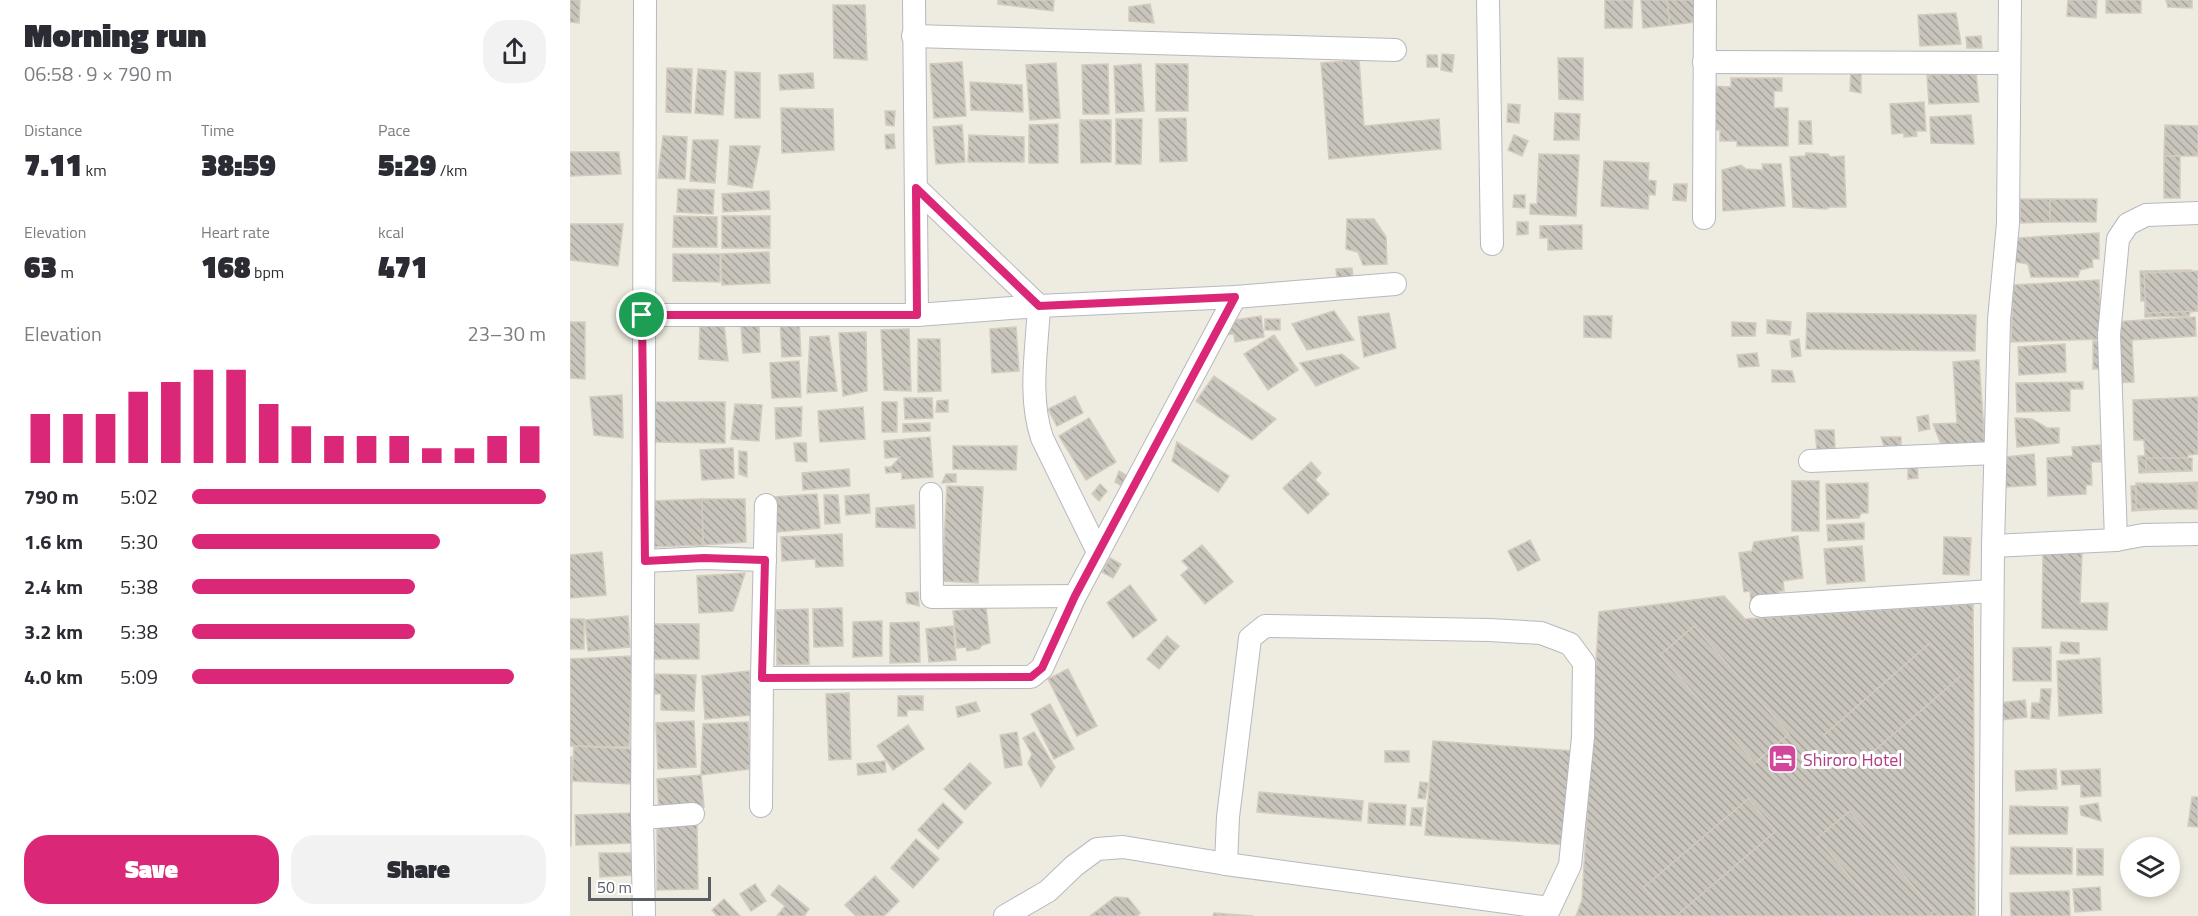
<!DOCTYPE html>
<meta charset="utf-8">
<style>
:root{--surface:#fff;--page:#f2f2f3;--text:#2b2b33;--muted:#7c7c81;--accent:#db2777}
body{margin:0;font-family:"Titillium Web",sans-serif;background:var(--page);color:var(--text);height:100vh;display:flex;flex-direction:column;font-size:22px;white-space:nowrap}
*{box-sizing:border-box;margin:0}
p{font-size:20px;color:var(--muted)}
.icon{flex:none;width:33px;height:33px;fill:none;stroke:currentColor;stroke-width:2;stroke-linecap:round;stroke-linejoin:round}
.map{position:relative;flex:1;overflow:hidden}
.drawer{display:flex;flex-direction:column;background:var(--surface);width:570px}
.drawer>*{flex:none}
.controls{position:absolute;left:1550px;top:837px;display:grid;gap:12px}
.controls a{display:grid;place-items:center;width:60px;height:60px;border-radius:50%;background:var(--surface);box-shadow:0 3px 9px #0003;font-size:30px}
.scale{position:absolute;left:18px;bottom:15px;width:123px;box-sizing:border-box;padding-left:6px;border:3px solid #595e63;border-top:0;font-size:16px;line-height:21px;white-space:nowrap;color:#595e63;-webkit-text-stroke:4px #fff;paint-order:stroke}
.pin{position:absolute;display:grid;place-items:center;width:51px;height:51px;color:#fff;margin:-26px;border:3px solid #fff;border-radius:50%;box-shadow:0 2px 6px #0007}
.round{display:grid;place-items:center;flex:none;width:63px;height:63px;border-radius:24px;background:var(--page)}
.overview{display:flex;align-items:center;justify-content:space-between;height:102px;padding:0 24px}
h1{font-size:33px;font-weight:800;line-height:45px}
.metrics{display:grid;grid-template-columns:repeat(3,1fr);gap:9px;height:102px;padding:6px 24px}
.metrics div{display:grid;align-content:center}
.metrics b{font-size:30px;font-weight:800}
.metrics small{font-size:16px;font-weight:400}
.metrics p{font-size:16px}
.chart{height:168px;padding:12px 24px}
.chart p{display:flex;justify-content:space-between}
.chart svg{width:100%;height:108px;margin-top:6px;stroke:var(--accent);stroke-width:6}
.cta{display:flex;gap:12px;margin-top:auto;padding:12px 24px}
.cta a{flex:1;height:69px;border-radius:24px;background:var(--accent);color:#fff;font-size:24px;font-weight:800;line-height:69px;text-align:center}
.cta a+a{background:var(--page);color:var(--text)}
ul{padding:0 24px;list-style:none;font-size:20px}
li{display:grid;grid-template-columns:96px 72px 1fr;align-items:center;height:45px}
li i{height:15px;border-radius:8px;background:var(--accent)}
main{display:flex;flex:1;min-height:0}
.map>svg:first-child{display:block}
.building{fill:url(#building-back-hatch);stroke:#d3ccbe;stroke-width:1.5}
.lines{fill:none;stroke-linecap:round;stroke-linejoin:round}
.minor-casing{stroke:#b6b9bf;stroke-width:24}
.minor{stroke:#fff;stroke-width:22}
.route-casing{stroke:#fff;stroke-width:12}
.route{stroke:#db2777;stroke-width:8}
.labels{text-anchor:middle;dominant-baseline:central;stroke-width:6;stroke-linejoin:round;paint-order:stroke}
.hotel-label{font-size:18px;fill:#b23c85;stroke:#fff;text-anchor:start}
</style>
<main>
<section class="drawer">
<div class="overview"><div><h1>Morning run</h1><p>06:58 · 9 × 790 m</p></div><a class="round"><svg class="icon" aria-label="share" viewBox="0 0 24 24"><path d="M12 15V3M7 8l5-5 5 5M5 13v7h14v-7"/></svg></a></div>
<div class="metrics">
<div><p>Distance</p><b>7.11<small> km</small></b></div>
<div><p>Time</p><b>38:59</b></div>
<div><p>Pace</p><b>5:29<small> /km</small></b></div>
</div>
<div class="metrics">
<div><p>Elevation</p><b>63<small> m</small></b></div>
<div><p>Heart rate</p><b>168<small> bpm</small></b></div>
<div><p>kcal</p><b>471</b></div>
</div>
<div class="chart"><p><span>Elevation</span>23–30 m</p>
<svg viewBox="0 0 160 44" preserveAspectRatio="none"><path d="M5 44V24M15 44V24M25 44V24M35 44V15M45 44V11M55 44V6M65 44V6M75 44V20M85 44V29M95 44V33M105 44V33M115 44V33M125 44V38M135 44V38M145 44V33M155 44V29"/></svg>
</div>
<ul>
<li><b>790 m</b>5:02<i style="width:100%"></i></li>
<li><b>1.6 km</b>5:30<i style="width:70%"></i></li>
<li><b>2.4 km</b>5:38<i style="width:63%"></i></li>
<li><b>3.2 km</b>5:38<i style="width:63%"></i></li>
<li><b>4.0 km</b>5:09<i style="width:91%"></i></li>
</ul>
<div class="cta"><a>Save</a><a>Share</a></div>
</section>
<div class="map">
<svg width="1628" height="916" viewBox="0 0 1628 916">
<defs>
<pattern id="building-back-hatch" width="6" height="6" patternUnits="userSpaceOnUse" patternTransform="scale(1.5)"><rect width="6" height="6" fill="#c9c5bd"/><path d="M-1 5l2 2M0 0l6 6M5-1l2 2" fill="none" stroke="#a6a39d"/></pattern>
</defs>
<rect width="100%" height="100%" fill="#eeebe0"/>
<g class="building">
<path d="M0 0H10L9 23 0 22Z"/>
<path d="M428 0H484L483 11 428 4Z"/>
<path d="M1035 0H1063L1062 28H1035Z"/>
<path d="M1071 0H1097L1100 25 1073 28Z"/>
<path d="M1097 0H1123L1125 22 1100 25Z"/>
<path d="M1498 0H1527L1526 18 1497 16Z"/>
<rect x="1536" y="0" width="35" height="13"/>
<path d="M1596 0H1622V8L1598 7Z"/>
<path d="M580 4 584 23 559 21V7Z"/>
<path d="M263 5H295L297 60 264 58Z"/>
<path d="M1386 13 1391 44 1350 46 1348 15Z"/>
<path d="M1411 36 1412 48H1397L1396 37Z"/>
<path d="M872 54 884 55 882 72 871 70Z"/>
<path d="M857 55H867L868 67H857Z"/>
<path d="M988 58H1013V100L989 99Z"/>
<path d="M789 60 794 126 869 119 871 149 759 159 751 63Z"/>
<path d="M392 62 396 116 364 118 360 64Z"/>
<path d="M486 63 490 118 460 120 456 65Z"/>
<path d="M538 64 539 114H513L512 65Z"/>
<path d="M571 64 574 111 546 113 544 66Z"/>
<rect x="586" y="64" width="32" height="47"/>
<path d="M97 68 122 69 121 113 96 112Z"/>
<path d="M128 69 156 71 153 115 125 113Z"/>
<path d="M1281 71 1291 72V93L1280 91Z"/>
<path d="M165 72 190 73V118H165Z"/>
<path d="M243 73 244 88 210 90 209 75Z"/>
<path d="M1406 73 1409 102 1359 104 1357 75Z"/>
<path d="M1161 78H1212V91H1204V108H1218V146H1167V141H1150V130H1140L1141 86 1161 87Z"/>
<path d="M400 82 452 85 453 112 401 110Z"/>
<path d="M1354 102 1356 131H1346L1347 136 1334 137V133L1322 134 1320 104Z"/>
<path d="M938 104 950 105 949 123 937 122Z"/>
<path d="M211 108 263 109 264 150 212 153Z"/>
<path d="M315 111H325L324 126 316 125Z"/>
<path d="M985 113 1010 114 1009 140H984Z"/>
<path d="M1401 115 1404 144 1361 143 1360 117Z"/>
<path d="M616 118 617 161 590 162 589 119Z"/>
<path d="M546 119H572L571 164H546Z"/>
<path d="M510 120H541V162L511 163Z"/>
<path d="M1229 121H1241L1242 144H1229Z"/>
<path d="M488 124V163H459V125Z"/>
<path d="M392 125 395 162 366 164 363 127Z"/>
<path d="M1595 125 1628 126V156H1594Z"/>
<path d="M324 134 325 148 316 149 315 135Z"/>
<path d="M399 135 454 137V162H398Z"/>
<path d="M944 135 958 141 952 156 938 150Z"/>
<path d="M93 136 117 137 115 179 88 178Z"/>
<path d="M123 140H148L145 183 120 181Z"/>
<path d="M160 146H190L182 188 158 184Z"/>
<path d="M0 152H49L51 174 0 176Z"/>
<path d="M1236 153 1258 154 1260 157 1274 156 1276 207H1260L1256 209 1223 207 1220 157 1235 156Z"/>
<path d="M969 154 1009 155 1006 216 960 214V204H967Z"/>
<rect x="1594" y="156" width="16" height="42"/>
<path d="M1034 161 1079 163 1078 180 1086 181 1085 195 1079 194 1078 209 1031 206Z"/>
<path d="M1192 164H1211L1215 206 1153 211 1152 170 1171 165 1176 169 1193 170Z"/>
<path d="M1104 184H1117L1116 201 1103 200Z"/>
<path d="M108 189 144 190 143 214 107 212Z"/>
<path d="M199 191 200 209 153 212 152 194Z"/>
<path d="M944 195H955V208L943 207Z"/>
<path d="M1450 199H1480V222L1450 223Z"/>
<path d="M1480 199H1527L1526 222H1480Z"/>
<path d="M104 216 147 217V247H103Z"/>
<rect x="152" y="216" width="48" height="32"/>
<path d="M777 219H804L816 237 817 264 793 265 788 252 776 249Z"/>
<path d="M947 222H958V234L947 235Z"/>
<path d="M0 224H53L48 266 0 260Z"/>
<path d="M1012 225V249L978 250V238H970V226Z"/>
<path d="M1529 233V259H1522L1523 267 1510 270 1508 277H1461L1458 264 1440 261 1446 238Z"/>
<path d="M199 252 200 283 152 285 151 254Z"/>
<path d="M103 254H150V282L103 281Z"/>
<path d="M782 268 783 278H767L766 269Z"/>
<path d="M1621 270V273H1628V311L1620 312 1619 316 1575 317V301H1571L1570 271Z"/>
<path d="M1628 271V311L1576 313 1574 273Z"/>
<path d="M1529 280 1531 339 1441 342 1443 285Z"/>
<path d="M764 311 784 340 737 350 722 324Z"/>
<path d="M819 313 826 348 794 357 788 317Z"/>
<path d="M1237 313 1406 315 1405 351 1236 349Z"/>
<path d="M691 316 694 337 665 342 664 334 654 335 659 321Z"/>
<path d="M1014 316H1042L1041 338 1014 337Z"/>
<path d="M1625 317 1626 336 1562 340 1564 382 1545 383 1541 322Z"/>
<rect x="695" y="319" width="15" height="11"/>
<path d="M229 320 231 356 212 357 210 321Z"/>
<path d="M1197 320 1221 322 1220 335 1197 333Z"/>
<path d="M0 322H15V379L0 378Z"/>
<path d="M1162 322 1186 323 1185 336H1162Z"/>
<path d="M130 325H154L158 361 129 359Z"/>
<path d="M189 325 190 352 173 353 171 326Z"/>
<path d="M446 327 449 371 422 373 420 329Z"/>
<path d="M339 329 341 391 314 390 311 330Z"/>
<path d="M296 332 297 391 273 396 269 333Z"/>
<path d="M704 335 728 370 698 390 674 354Z"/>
<path d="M259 336 267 391 237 393 240 337Z"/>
<path d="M348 339H370L371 391 348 392Z"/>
<path d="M1229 339 1231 356 1222 357 1220 341Z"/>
<rect x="1523" y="341" width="10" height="28"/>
<path d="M1495 344 1496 372 1449 375 1448 347Z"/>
<path d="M1187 353 1189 366 1169 367 1167 355Z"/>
<path d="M772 354 789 368 746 386 730 363Z"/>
<path d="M1409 360 1415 446 1373 449 1363 424 1387 423 1383 362Z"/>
<path d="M229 361 231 397 202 398 200 363Z"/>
<path d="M1202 370 1222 371 1225 382H1202Z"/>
<path d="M644 376 706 419 682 440 626 401Z"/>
<path d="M1513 382V389H1500V411L1447 412 1446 383Z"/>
<path d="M52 395 53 438 24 435 20 397Z"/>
<path d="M505 396 513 413 487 426 478 409Z"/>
<path d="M1628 397V454L1618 455V471L1569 473 1568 456H1575L1574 440H1564L1563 400Z"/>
<path d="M334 398H362L363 418 335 419Z"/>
<path d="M378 400V412H366L367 401Z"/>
<path d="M85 402H155V443L83 442Z"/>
<rect x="312" y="402" width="15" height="30"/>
<path d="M165 404 192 405 189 441 161 439Z"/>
<path d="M232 407 231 436 206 439 205 408Z"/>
<path d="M293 407 295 439 250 442 248 411Z"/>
<path d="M1358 415 1360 429 1349 431 1347 417Z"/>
<path d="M519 418 546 462 516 480 489 436Z"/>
<path d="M1445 418 1462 419 1477 428H1489V443L1447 447Z"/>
<path d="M360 423V431L333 432V424Z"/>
<path d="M1245 430H1264L1265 449 1247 450Z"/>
<path d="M360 437 363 477 332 479V472L316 473 315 467H321L330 457 315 458 314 441Z"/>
<path d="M1311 437H1331V446H1314Z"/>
<path d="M607 442 659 476 648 492 602 461Z"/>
<path d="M224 443H236L237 462 226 461Z"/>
<path d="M1530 445 1531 462H1521L1522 485H1516V494L1478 496 1477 458 1503 456 1502 447Z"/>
<path d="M383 446H447L446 470 383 469Z"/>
<path d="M163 448 164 478 132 480 130 450Z"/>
<path d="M169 451 177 452V477L169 474Z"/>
<path d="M1464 454 1466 485 1436 487V457Z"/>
<rect x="1576" y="458" width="46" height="13"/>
<path d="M741 462 751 473 745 480 759 494 738 514 713 488Z"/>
<path d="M1347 463 1348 478 1338 479V464Z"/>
<path d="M279 469 280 486 233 490 232 473Z"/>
<path d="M549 471 559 477 553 487 545 482Z"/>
<path d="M376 474H386V482L372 483Z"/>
<rect x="1222" y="481" width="27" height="50"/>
<path d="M1628 482V507L1562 511 1561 486Z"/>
<path d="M1298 483V513H1291L1289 518 1257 519 1256 484Z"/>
<path d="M1566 483 1626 484 1628 509H1566Z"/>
<path d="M530 484 537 491 529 501 522 494Z"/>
<path d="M377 486 413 487 408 583 372 581Z"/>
<path d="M247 494 250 528 207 532 204 497Z"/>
<path d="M299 494 300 513 276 515 275 496Z"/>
<path d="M254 495H268L270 523 255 524Z"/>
<path d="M132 499H175L176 542 133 545Z"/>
<path d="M132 499 133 545 83 547 82 501Z"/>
<path d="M344 505 345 528 306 527V508Z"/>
<path d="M1294 523V539L1258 541 1257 525Z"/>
<path d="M272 534 273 566 246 567 245 559 212 561 211 537Z"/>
<path d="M1228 536 1233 578 1213 581 1214 591H1209V598L1181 602 1180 591 1174 592 1169 553 1182 551 1184 542Z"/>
<path d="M1374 537 1401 538 1399 575 1373 574Z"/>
<path d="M960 540 970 560 948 571 938 551Z"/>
<path d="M632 545 663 582 635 604 611 575 619 568 612 561Z"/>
<path d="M1292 546 1295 581 1257 584 1254 549Z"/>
<path d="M32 552 36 595 0 598V555Z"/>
<path d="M1473 552 1512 553 1510 603H1538L1537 630 1472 628Z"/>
<path d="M540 558 551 564 543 578 532 572Z"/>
<path d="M175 573 163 611 129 613 127 576Z"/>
<path d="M560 585 587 620 563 638 537 603Z"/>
<path d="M348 592 349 606 337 603 336 593Z"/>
<path d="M1154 596 1175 619 1403 604 1405 916H1006L1012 900 1029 612Z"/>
<path d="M416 607 420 643 412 645 409 649 397 651 396 647 387 648 383 611Z"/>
<path d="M272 608 273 646 244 647 243 609Z"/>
<path d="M238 609 239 664 207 665 206 610Z"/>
<path d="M58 616 60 647 18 651 15 620Z"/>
<rect x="0" y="619" width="14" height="30"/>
<path d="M312 621V656L283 657V622Z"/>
<path d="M349 622 350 662 320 663V623Z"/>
<rect x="83" y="624" width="46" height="35"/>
<path d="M383 626 386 660 359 662 356 629Z"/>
<path d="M1124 626 1219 734 1185 763 1090 655Z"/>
<path d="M597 636 609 646 589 669 577 659Z"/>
<path d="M1491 642 1509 643V654L1490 653Z"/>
<path d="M1360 643 1390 677 1283 769 1254 735Z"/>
<path d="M1481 647V681H1443V648Z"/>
<path d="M62 656 59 747 0 746V659Z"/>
<path d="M1530 658 1532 713 1489 716 1487 661Z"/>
<path d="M498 669 527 726 507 736 478 679Z"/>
<path d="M179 671 183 715 135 719 132 676Z"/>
<path d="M85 674 126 675 124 711 91 710V694H84Z"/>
<path d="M1471 689H1481L1479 719 1461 718 1462 703H1470Z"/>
<path d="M279 693 281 759 259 760 256 694Z"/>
<path d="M328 696H353V710H337V716H328Z"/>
<path d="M1455 700 1457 717 1432 720 1430 703Z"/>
<path d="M406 702 410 711 388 717 386 707Z"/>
<path d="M480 704 504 749 484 759 461 714Z"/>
<path d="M124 721 126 767 88 769 86 723Z"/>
<path d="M178 722 180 769 131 775 133 724Z"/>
<path d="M338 725 354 749 323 770 307 746Z"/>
<path d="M447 732 452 765 435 768 430 735Z"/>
<path d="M464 732 485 767 471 787 458 763 462 754 453 738Z"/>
<path d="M863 741 1005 751 998 845 855 835Z"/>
<path d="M4 746 64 749 62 784 2 781Z"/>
<rect x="815" y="751" width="24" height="11"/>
<path d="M0 757H2L1 846H0Z"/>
<path d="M315 761 316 772 288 775 287 764Z"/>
<path d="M400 763 421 783 395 810 374 789Z"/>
<path d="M1486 769 1487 789 1446 791 1445 771Z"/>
<path d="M1530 769 1531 796 1511 797V784L1492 785 1491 771Z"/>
<path d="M131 775 134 807 89 811 87 779Z"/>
<path d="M850 782 858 783 855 799 848 798Z"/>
<path d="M689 792 793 801 791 821 687 812Z"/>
<path d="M1622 797H1628V827L1618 826Z"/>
<path d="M1178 799 1206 831 1106 916H1099L1074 887Z"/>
<path d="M373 803 393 822 368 849 348 830Z"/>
<path d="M799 803 836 805 835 825 798 823Z"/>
<path d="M1528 803 1531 821 1511 815 1510 806Z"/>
<path d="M1440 806 1498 807 1497 834H1439Z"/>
<path d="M842 808H853L851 826 840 825Z"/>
<path d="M1280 811 1364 911 1359 916H1313L1247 838Z"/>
<path d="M64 813 65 843 6 845 5 815Z"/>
<path d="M87 823H127L128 889 87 890Z"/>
<path d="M346 839 369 859 343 888 321 868Z"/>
<path d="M1441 847 1502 848V874H1440Z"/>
<rect x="1507" y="849" width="26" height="26"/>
<path d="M29 853H61L66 875 30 877Z"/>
<path d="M305 876 329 901 314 916H286L275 905Z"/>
<path d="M185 884 196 901 181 911 170 894Z"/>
<path d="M209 885 239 909 234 916H207L215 906 201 895Z"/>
<path d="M1530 887 1531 910 1505 912 1503 889Z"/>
<path d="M1499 891 1500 916H1441L1440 893Z"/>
<path d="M545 897 558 898 570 913 567 916H520Z"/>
<path d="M154 899 170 916H147L142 910Z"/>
<path d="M644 913 683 916H643Z"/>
</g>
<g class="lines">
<defs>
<g id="minor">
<path d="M344 0 347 315"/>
<path d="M918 0 922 244"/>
<path d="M343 36 825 50"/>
<path d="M1134 62 1439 63"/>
<path d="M346 188 469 306C467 349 458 396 472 438L528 552"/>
<path d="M1134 218 1135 0"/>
<path d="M72 315H347L469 306 665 297 825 284"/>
<path d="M1240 461 1425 453"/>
<path d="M361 494 362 597 505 596"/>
<path d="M1546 540 1539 335 1548 239 1558 224 1576 215 1628 213"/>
<path d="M1423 546 1546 540 1573 535 1628 534"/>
<path d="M75 561 134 558 195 560"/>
<path d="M1191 606 1422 591"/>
<path d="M192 678 461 677 472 668 505 596 665 297"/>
<path d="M191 806 192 678 196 505"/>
<path d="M72 818C75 545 73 273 75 0"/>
<path d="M656 864 658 817 680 638 695 626 919 630 971 633 1000 644 1014 663 1013 737 1000 865 976 916"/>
<path d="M74 916 72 818 123 814"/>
<path d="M435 916 478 891 504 866 527 849 553 847 656 864 979 908"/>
<path d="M1420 916 1423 546 1429 320 1438 223 1440 0"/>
</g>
</defs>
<use href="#minor" class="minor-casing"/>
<use href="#minor" class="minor"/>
</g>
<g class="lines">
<defs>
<path id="route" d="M346 188 469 306 665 297 505 596 472 668 461 677 192 678 195 560 134 558 75 561 72 315H347Z"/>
</defs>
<use href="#route" class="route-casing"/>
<use href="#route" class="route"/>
</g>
<defs>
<symbol id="hotel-square" viewBox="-11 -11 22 22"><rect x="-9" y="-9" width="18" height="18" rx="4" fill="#d1479c" stroke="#fff"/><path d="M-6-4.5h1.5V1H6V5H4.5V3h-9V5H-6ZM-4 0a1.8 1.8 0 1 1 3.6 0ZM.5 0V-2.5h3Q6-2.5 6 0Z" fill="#fff"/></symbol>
</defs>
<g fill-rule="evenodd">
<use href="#hotel-square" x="1196" y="742" width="33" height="33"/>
</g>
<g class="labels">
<g class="hotel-label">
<text x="1233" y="759">Shiroro Hotel</text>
</g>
</g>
</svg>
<div class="controls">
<a><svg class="icon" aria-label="layers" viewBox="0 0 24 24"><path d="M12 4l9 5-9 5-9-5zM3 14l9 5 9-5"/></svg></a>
</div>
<div class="scale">50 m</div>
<div class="pin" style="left:72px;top:315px;background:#1e9e55"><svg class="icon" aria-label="arrive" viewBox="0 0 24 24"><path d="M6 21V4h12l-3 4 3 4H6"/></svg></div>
</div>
</main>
